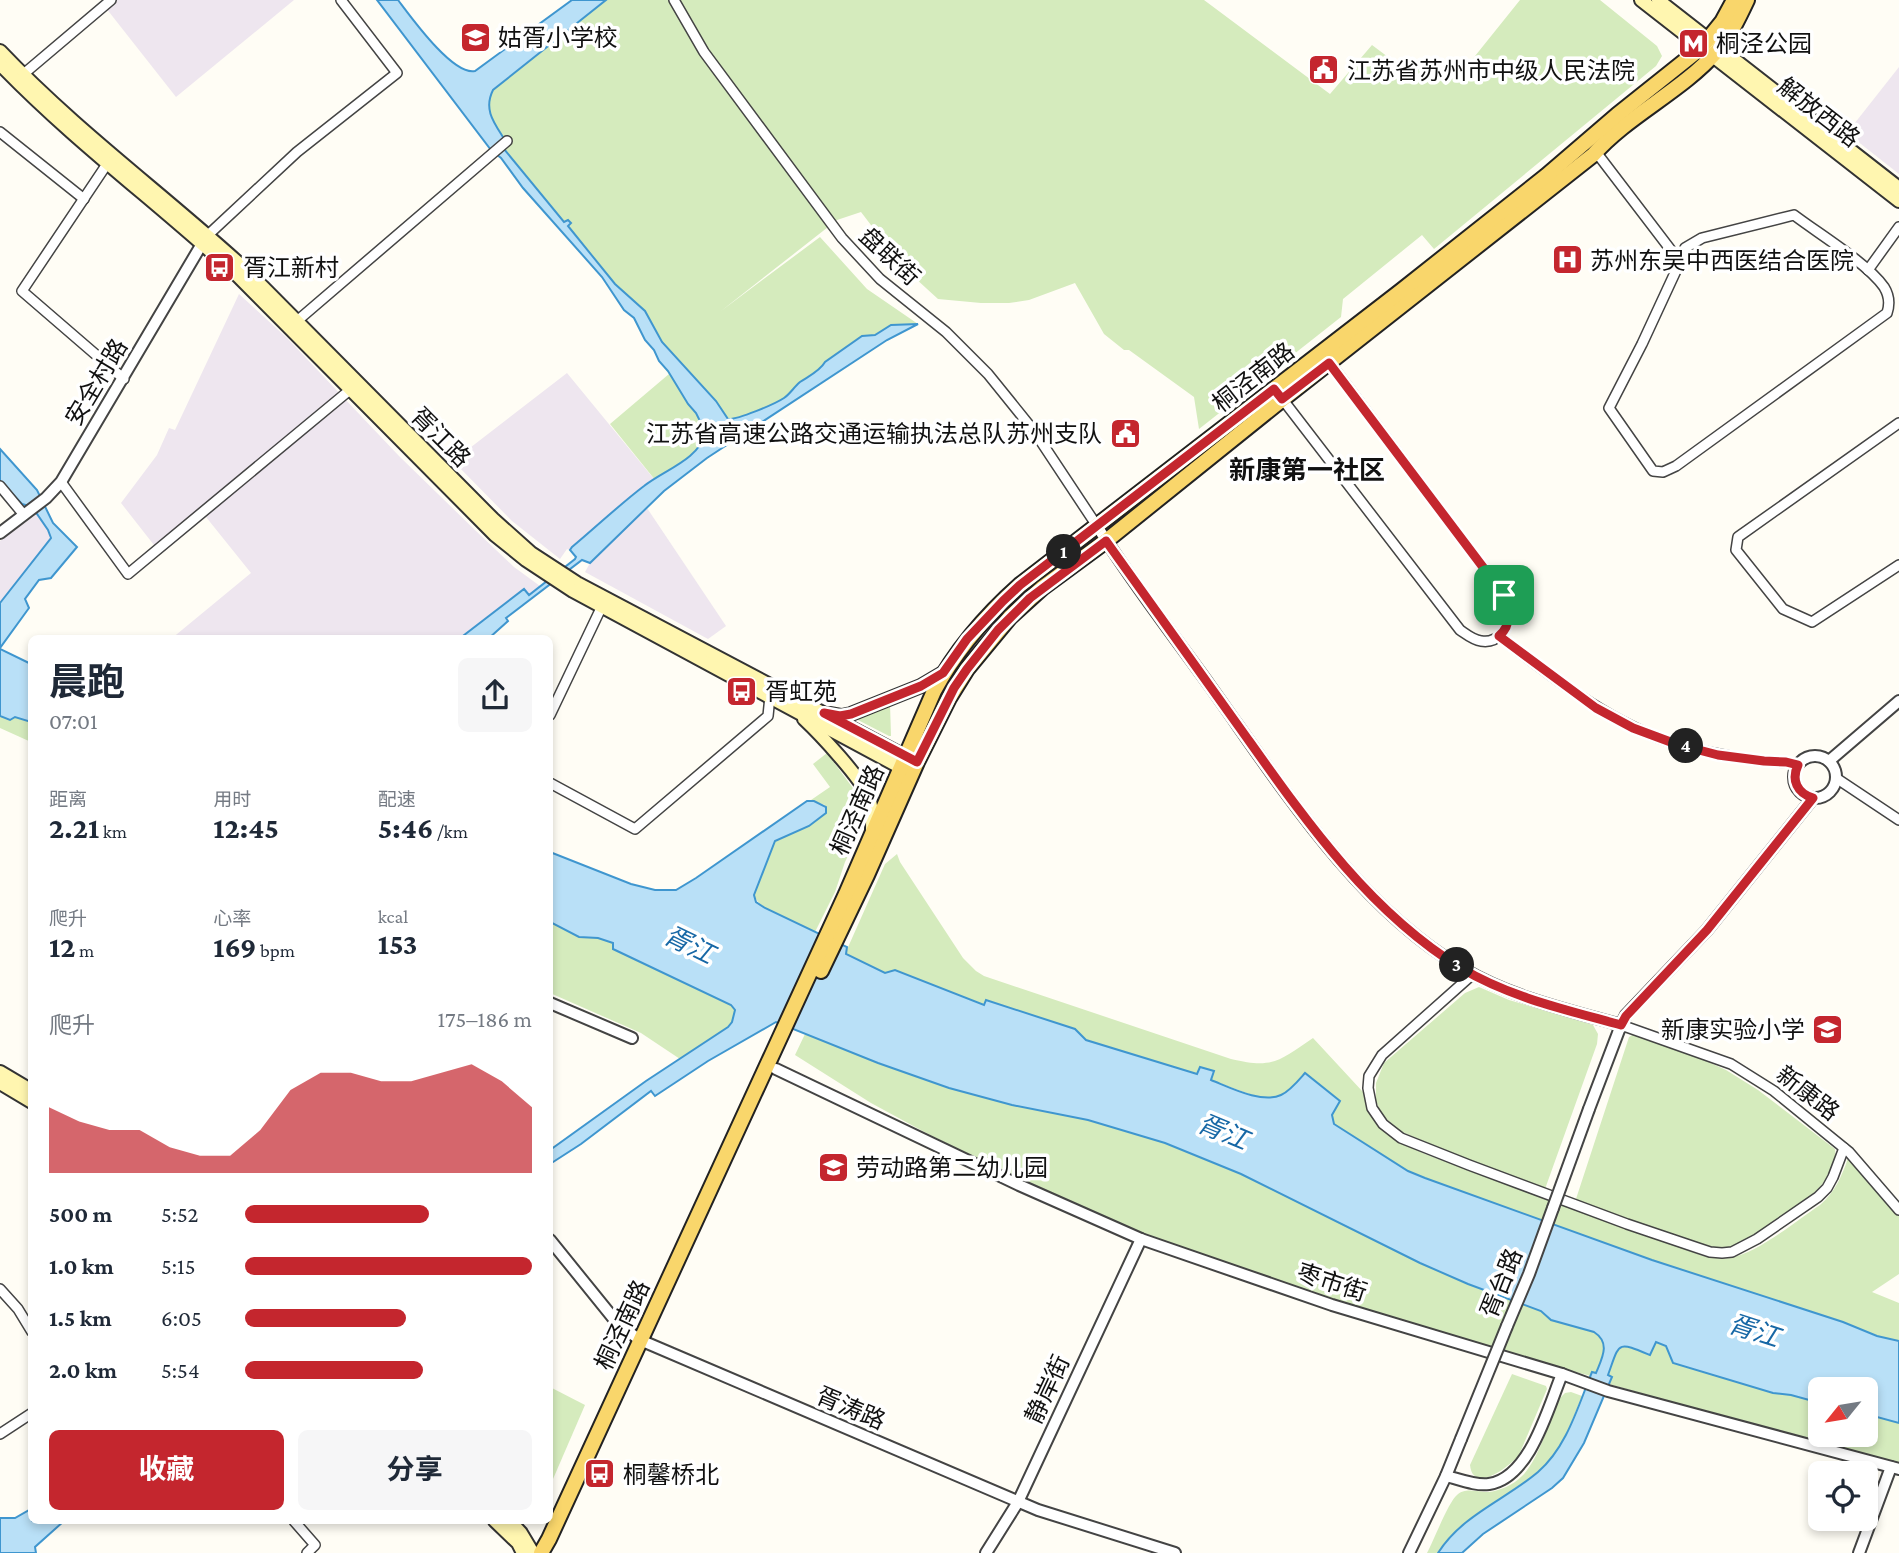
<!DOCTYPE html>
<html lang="zh">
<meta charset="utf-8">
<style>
:root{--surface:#fff;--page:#f6f6f7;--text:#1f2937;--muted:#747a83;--accent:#c4262e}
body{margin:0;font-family:"Crimson Pro","Noto Sans SC",serif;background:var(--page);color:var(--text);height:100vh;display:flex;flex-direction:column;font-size:26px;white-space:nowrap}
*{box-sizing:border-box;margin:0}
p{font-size:23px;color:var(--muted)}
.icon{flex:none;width:38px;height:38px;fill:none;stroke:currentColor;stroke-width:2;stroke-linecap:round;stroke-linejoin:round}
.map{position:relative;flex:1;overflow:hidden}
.details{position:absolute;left:28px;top:635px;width:525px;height:889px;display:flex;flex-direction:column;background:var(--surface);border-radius:10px;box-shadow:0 4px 10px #0003}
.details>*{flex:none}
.needle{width:46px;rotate:240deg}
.buttons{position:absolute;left:1808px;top:1377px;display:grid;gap:14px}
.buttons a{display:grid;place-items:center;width:70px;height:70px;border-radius:10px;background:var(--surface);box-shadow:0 4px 10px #0003;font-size:35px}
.pin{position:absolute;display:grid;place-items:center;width:60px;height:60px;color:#fff;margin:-30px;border-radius:14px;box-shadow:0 4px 10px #0006}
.km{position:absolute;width:35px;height:35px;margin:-18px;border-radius:50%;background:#222;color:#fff;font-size:19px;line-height:35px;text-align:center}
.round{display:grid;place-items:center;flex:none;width:74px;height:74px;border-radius:10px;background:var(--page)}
.headline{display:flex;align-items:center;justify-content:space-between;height:119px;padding:0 21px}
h1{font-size:38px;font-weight:700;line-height:52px}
.stats{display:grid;grid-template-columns:repeat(3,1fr);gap:10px;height:119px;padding:7px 21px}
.stats div{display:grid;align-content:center}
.stats b{font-size:30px;font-weight:700}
.stats small{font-size:19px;font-weight:400}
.stats p{font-size:19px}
.chart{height:196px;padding:14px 21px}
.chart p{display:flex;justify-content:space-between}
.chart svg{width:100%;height:126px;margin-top:7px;fill:var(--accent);opacity:.7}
.cta{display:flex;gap:14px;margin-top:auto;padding:14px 21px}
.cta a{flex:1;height:80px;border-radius:10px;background:var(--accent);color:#fff;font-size:28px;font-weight:700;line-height:80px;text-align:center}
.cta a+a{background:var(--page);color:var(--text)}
ul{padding:0 21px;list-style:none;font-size:23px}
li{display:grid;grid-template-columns:112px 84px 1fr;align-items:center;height:52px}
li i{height:18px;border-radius:9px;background:var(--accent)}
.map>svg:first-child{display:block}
.industrial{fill:#eee6ef}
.green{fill:#d5ebbd}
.water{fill:#b9e0f7;stroke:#3f96cf;stroke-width:2}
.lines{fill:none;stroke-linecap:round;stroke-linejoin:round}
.minor-casing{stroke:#444;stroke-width:12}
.tertiary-casing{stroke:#444;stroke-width:14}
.secondary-casing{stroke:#333;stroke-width:16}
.primary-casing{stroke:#222;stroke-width:18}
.minor{stroke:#fff;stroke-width:9}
.tertiary{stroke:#fff;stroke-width:10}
.secondary{stroke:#fff6b0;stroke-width:12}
.primary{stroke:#f9d66b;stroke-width:14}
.tertiary-bridge-casing{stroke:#444;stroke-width:14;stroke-linecap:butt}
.tertiary-bridge{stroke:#fff;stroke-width:10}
.route-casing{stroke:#fff;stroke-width:14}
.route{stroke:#c4262e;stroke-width:9}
.labels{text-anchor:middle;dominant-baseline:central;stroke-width:7;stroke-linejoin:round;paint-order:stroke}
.poi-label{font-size:24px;fill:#111;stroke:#fff;text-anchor:start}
.street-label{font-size:24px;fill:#111;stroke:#fff}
.neighbourhood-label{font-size:26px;font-weight:bold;fill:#111;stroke:#fff}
.water-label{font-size:26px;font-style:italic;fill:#1768a6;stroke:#fff}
</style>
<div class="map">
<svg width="1899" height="1553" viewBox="0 0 1899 1553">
<rect width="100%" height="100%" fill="#fffdf5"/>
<g class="industrial">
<path d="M106 0H294L176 97 102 3Z"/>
<path d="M1899 67V174L1847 133Z"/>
<path d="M239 294 287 338 399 456 476 531 514 567 540 586 528 595 523 589 459 639H171L251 573 206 517 161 554 121 503 157 455 169 428 175 430Z"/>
<path d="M567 373 654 479 645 485 570 550 567 549 560 559 512 521 453 461Z"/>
<path d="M647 508 726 626 708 639 585 572 590 563Z"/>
<path d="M37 514 48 530 50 540 0 603V541Z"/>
</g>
<g class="green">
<path d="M606 0H1204L1330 94 1372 45 1400 66 1463 71 1520 0H1600L1657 46 1662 56 1656 66 1434 249 1422 235 1343 299 1341 317 1199 429 1194 397 1129 350H1124L1104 334 1075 283 1029 300 1009 303H981L938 299 903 267 861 212 837 220 721 311 820 237 867 289 918 324 887 340 707 458 664 491 610 424 669 374 659 361 668 350 662 342 645 311 615 284 504 148C500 137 487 111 488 102 488 99 491 93 492 90Z"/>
<path d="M890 704 891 736H889L854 718Z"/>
<path d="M0 716 10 720 14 717 31 722V742L0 728Z"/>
<path d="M827 753 858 795 862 812V827L845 862 835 892 815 932C799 925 760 912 754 895L775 841 809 826 825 805 811 800 830 787 813 764Z"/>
<path d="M897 854 900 862 963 958 976 971 984 976 1231 1059C1273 1069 1279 1061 1313 1038L1363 1092 1377 1124 1397 1141 1425 1154 1703 1256C1712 1257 1721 1259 1730 1258 1758 1253 1796 1221 1820 1205 1835 1192 1842 1176 1848 1158L1879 1191 1899 1215V1274L1872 1292 1899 1303V1341L1877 1336 1843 1322 1652 1260 1425 1178 1408 1171 1334 1124 1332 1115 1339 1101 1285 1093 1273 1098 1263 1097 1252 1095 1211 1080 1213 1072 1197 1074 1086 1040 1075 1029 987 1000 984 1005 895 970 885 973 845 954 885 864Z"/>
<path d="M550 922 579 937 598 938 614 943 613 949 731 1005 735 1010 732 1022 728 1027 680 1059 641 1033 550 993Z"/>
<path d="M1479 987 1509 1000 1587 1023 1593 1025 1598 1034 1597 1044 1545 1189 1479 1164 1402 1132 1383 1116 1379 1108 1376 1101V1083L1384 1063 1465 993Z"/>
<path d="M805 1034 878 1063 949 1088 1012 1105 1088 1120 1165 1143 1241 1174 1420 1263 1468 1284 1541 1311 1551 1320 1594 1332 1602 1338 1604 1346 1603 1355 1596 1374 1593 1373 1591 1376 1486 1349 1411 1326 1165 1243 995 1167 930 1135 871 1103 795 1055Z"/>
<path d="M1634 1034 1649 1035 1726 1070 1758 1090 1835 1149C1841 1188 1770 1226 1742 1244L1733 1248 1718 1249 1575 1202 1629 1037Z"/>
<path d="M1656 1342 1773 1393 1791 1395 1820 1403V1435H1866V1414L1899 1423V1464L1763 1428 1609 1384 1612 1378 1607 1375 1619 1347 1626 1345 1650 1354Z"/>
<path d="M1512 1374 1546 1386 1547 1389 1519 1455C1510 1466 1473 1495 1470 1465Z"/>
<path d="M550 1387 585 1405 550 1486Z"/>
<path d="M1571 1392 1582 1396C1571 1422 1562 1452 1539 1471 1506 1500 1462 1515 1438 1553H1427C1433 1542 1449 1501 1457 1495 1465 1487 1478 1492 1488 1492 1500 1491 1513 1485 1522 1476 1538 1461 1550 1420 1560 1398L1565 1393Z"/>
</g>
<g class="water">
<path d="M377 0H398C411 17 453 76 475 71L572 0H606L493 90C482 112 497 126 508 145L504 149 564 222 568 220 571 223 568 226 615 284 645 311 662 342 716 401 728 419C737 420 775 404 784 398 790 394 794 387 800 382 809 376 820 371 825 362L862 336 875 335 891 325 918 324 887 340 707 458 664 491 590 563 582 560 506 618 508 621 488 639H459L524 589 529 595 575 559 576 557 570 550 572 547C596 527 619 505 644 486 664 470 698 460 706 433L696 413 688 404 668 371 659 361 654 350 645 340 634 318 624 310 602 277 523 188 501 158 491 150Z"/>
<path d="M0 449 37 490 53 523 77 547 51 578 39 580 25 599 29 608 0 648V603L51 538 48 530 37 514 29 506 22 504 0 481Z"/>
<path d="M0 649 31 664V722L15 717 10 720 0 716Z"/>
<path d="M807 801H814L826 807V813L809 826 775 841 754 895 756 902 765 908 847 947 846 954 885 973 895 970 984 1005 986 1000 1075 1029 1086 1040 1197 1074 1200 1067 1214 1071 1211 1080C1229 1087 1262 1104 1281 1095 1290 1091 1298 1081 1305 1073L1340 1101 1332 1115 1334 1124 1408 1171 1425 1178 1652 1260 1843 1322 1877 1336 1899 1341V1423L1866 1414V1390H1820V1403L1791 1395 1773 1393 1673 1363 1666 1346 1656 1342 1650 1355C1616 1341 1620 1342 1608 1375L1612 1377 1584 1443 1563 1478 1552 1488 1483 1534 1462 1553H1438C1462 1515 1505 1500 1538 1472 1567 1447 1578 1406 1592 1372L1596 1373C1602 1358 1611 1343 1594 1332L1551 1320 1541 1311 1468 1284 1420 1263 1241 1174 1165 1143 1088 1120 1012 1105 949 1088 878 1063 776 1022 708 1061 655 1096 651 1091 581 1144 550 1164V1150L646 1081 728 1027 732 1022 735 1010 731 1005 613 949V943L598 938 579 937 550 922V852L631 884 655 890H676L696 878Z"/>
<path d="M31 1509 32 1521H64L35 1547 36 1553H0V1518H15Z"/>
</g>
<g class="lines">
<defs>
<g id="minor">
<path d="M674 0 704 52 842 238 880 279 946 332 988 374 1034 431 1097 526"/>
<path d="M20 77 111 0"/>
<path d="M0 132 84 199"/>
<path d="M1596 152 1680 262"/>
<path d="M107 164 22 291 124 379"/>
<path d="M1794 215C1819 234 1867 263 1884 287 1889 295 1890 304 1887 313L1676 466 1663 472 1653 471 1609 408 1642 344 1680 262 1685 248 1702 238Z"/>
<path d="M208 235 297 152 397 73 341 0"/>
<path d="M1868 270 1899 227"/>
<path d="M297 321 507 141"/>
<path d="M1280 396 1460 630C1466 634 1473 640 1481 641 1498 644 1510 627 1509 612 1509 606 1506 601 1504 595L1327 359"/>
<path d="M1899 423 1738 537 1736 550 1783 609 1812 622 1899 565"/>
<path d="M61 482 128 574 351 389"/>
<path d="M0 486 24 515"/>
<path d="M1499 636C1554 678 1609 723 1676 744 1704 752 1732 757 1761 761 1773 762 1785 761 1798 765"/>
<path d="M550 715 602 606"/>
<path d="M1836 778 1899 820"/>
<path d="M550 783 635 829 768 716 770 696"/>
<path d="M1473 974 1382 1055 1369 1076 1368 1088 1372 1108 1383 1124 1401 1138 1469 1165 1627 1224 1698 1248 1710 1252 1722 1253 1732 1252 1757 1239 1818 1197 1827 1188 1833 1177 1844 1148"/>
<path d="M1621 1025 1731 1064 1774 1091 1849 1152 1899 1210"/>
<path d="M0 1289 18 1309 32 1332"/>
<path d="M0 1434 32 1413"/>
<path d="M294 1521 315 1545 307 1553"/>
</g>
<g id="tertiary">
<path d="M1097 526C1131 581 1172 633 1210 686 1280 784 1356 906 1462 968 1510 997 1567 1010 1621 1025"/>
<path d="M0 533 46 498 61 482 206 237"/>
<circle cx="1815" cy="777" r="21"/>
<path d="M1829 761 1899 701"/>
<path d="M550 1003 632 1038"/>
<path d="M776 1069 1019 1185 1141 1239 1332 1305 1562 1374 1608 1391 1899 1469"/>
<path d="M1589 1109 1621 1025 1626 1015 1707 930 1813 798"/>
<path d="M550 1240 618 1324 640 1340 1038 1510 1175 1553"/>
<path d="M1507 1326 1529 1274 1553 1208"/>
<path d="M1446 1476C1459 1479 1475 1486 1489 1484 1530 1478 1548 1408 1562 1374"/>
<path d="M986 1553 1018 1502 1141 1239"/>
<path d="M1409 1553 1446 1476 1461 1439"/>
<path d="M1859 1553 1891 1467"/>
</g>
<g id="secondary">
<path d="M1641 0 1899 201"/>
<path d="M1658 0 1899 188"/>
<path d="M0 51C75 130 164 195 245 269L493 519 531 553 577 583 912 760"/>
<path d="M0 64C74 141 160 204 238 276L495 535 526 560 573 591 909 772"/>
<path d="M831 714 842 716 851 714 921 686 943 673"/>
<path d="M804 719C821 735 860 777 869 797 873 808 872 820 872 831"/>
<path d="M0 1072 32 1091"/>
<path d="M0 1083 32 1102"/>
<path d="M495 1521 518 1543 523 1553"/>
<path d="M510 1521 521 1533 533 1553"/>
</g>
<g id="primary">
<path d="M821 971 867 875 917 762 949 698 967 669 1010 617 1042 588 1106 541 1279 402 1593 155C1628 115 1681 92 1717 51 1730 36 1739 17 1747 0"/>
<path d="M541 1553 549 1539 846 894 934 691C956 650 985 616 1020 585L1401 291 1546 176 1617 115 1701 48 1722 22 1734 0"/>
</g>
</defs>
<use href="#minor" class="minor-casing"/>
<use href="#tertiary" class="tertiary-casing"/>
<use href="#secondary" class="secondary-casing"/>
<use href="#primary" class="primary-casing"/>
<use href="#minor" class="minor"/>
<use href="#tertiary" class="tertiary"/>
<use href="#secondary" class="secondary"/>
<use href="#primary" class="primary"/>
<defs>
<g id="tertiary-bridge">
<path d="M1553 1208 1589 1109"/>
<path d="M1461 1439 1507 1326"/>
</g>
</defs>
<use href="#tertiary-bridge" class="tertiary-bridge-casing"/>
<use href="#tertiary-bridge" class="tertiary-bridge"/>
</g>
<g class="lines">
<defs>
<path id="route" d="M1329 363 1504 595C1510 610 1512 625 1499 636L1596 708 1633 728 1676 744 1718 755 1764 761 1786 762 1798 765C1791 780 1797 793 1813 798L1707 930 1626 1016 1621 1025C1567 1010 1509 997 1461 968 1368 911 1304 818 1242 731 1197 668 1151 604 1106 541L1030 598 998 630 967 669 954 688 917 762 824 713 840 716 851 714 921 686 943 673 967 639 1003 601 1020 585 1274 389 1282 399Z"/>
</defs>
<use href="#route" class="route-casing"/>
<use href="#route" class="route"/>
</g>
<defs>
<symbol id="school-square" viewBox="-11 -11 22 22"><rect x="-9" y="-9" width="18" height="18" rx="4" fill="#c4262e" stroke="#fff"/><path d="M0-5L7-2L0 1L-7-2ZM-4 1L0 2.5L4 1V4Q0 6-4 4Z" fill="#fff"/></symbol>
<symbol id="metro-square" viewBox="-11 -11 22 22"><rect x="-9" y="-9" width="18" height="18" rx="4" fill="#c4262e" stroke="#fff"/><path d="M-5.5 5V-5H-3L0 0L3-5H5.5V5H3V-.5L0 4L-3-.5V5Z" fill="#fff"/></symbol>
<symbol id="civic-square" viewBox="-11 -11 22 22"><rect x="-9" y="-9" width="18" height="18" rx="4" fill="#c4262e" stroke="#fff"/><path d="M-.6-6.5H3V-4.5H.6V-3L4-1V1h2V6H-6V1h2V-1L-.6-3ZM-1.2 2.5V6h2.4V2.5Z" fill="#fff"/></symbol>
<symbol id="hospital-square" viewBox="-11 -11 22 22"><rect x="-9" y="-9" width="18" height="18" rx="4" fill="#c4262e" stroke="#fff"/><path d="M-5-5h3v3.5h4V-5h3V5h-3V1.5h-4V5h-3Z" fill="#fff"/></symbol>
<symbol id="bus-square" viewBox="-11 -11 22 22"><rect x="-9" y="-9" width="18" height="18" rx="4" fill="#c4262e" stroke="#fff"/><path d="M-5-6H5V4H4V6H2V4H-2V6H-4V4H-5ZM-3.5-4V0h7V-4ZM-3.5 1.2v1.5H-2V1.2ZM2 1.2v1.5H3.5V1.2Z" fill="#fff"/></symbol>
</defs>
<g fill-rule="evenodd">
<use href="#school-square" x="458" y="20" width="35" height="35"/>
<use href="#metro-square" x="1676" y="26" width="35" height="35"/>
<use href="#civic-square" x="1306" y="52" width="35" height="35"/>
<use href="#hospital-square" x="1550" y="242" width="35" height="35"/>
<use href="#bus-square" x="202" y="250" width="35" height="35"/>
<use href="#civic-square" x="1108" y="416" width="35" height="35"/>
<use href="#bus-square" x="724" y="674" width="35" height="35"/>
<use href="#school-square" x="1810" y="1012" width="35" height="35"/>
<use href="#school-square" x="816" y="1150" width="35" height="35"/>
<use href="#bus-square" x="582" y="1456" width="35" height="35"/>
</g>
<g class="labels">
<g class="poi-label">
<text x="498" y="37">姑胥小学校</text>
<text x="1716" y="43">桐泾公园</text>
<text x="1347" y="70">江苏省苏州市中级人民法院</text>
<text x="1590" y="260">苏州东吴中西医结合医院</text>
<text x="243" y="267">胥江新村</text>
<text x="1102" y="433" text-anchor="end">江苏省高速公路交通运输执法总队苏州支队</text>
<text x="765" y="691">胥虹苑</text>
<text x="1805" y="1029" text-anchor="end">新康实验小学</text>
<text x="856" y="1167">劳动路第二幼儿园</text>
<text x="623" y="1474">桐馨桥北</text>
</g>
<g class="street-label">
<text transform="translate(1819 112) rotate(38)">解放西路</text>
<text transform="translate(890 256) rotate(43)">盘联街</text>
<text transform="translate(1253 377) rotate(-38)">桐泾南路</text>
<text transform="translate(96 382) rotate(-59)">安全村路</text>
<text transform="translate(441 437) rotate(45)">胥江路</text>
<text transform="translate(857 810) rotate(-66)">桐泾南路</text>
<text transform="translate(1808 1093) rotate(38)">新康路</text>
<text transform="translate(1332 1282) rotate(18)">枣市街</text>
<text transform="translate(1501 1283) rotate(-68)">胥台路</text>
<text transform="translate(622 1325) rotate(-65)">桐泾南路</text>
<text transform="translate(1047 1389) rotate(-65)">静岸街</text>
<text transform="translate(851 1408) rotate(23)">胥涛路</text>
</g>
<g class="neighbourhood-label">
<text x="1307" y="470">新康第一社区</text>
</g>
<g class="water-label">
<text transform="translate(689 945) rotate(26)">胥江</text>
<text transform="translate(1223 1132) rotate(23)">胥江</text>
<text transform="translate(1754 1331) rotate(18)">胥江</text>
</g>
</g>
</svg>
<div class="buttons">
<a><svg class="needle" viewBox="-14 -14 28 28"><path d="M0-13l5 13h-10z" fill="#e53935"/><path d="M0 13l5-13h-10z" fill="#747a83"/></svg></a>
<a><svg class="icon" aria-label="locate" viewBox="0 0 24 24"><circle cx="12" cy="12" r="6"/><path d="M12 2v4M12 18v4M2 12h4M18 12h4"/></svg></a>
</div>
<div class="pin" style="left:1504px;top:595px;background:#1e9e55"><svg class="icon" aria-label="arrive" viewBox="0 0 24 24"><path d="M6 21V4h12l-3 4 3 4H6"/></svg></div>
<b class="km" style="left:1064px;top:552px">1</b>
<b class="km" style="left:1457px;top:965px">3</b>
<b class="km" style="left:1686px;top:746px">4</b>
<section class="details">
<div class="headline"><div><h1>晨跑</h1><p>07:01</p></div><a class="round"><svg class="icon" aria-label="share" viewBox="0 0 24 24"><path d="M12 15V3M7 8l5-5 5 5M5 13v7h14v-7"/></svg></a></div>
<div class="stats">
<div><p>距离</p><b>2.21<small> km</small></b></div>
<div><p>用时</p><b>12:45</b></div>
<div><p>配速</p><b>5:46<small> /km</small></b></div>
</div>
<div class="stats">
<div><p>爬升</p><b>12<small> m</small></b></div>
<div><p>心率</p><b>169<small> bpm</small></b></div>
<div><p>kcal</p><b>153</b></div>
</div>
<div class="chart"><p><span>爬升</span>175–186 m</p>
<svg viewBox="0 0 160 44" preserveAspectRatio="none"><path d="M0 44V21L10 26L20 29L30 29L40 35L50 38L60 38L70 29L80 15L90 9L100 9L110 12L120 12L130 9L140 6L150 12L160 21V44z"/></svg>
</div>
<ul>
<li><b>500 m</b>5:52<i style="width:64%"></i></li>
<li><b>1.0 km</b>5:15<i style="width:100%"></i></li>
<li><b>1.5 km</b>6:05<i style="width:56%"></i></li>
<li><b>2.0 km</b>5:54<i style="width:62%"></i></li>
</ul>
<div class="cta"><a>收藏</a><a>分享</a></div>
</section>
</div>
